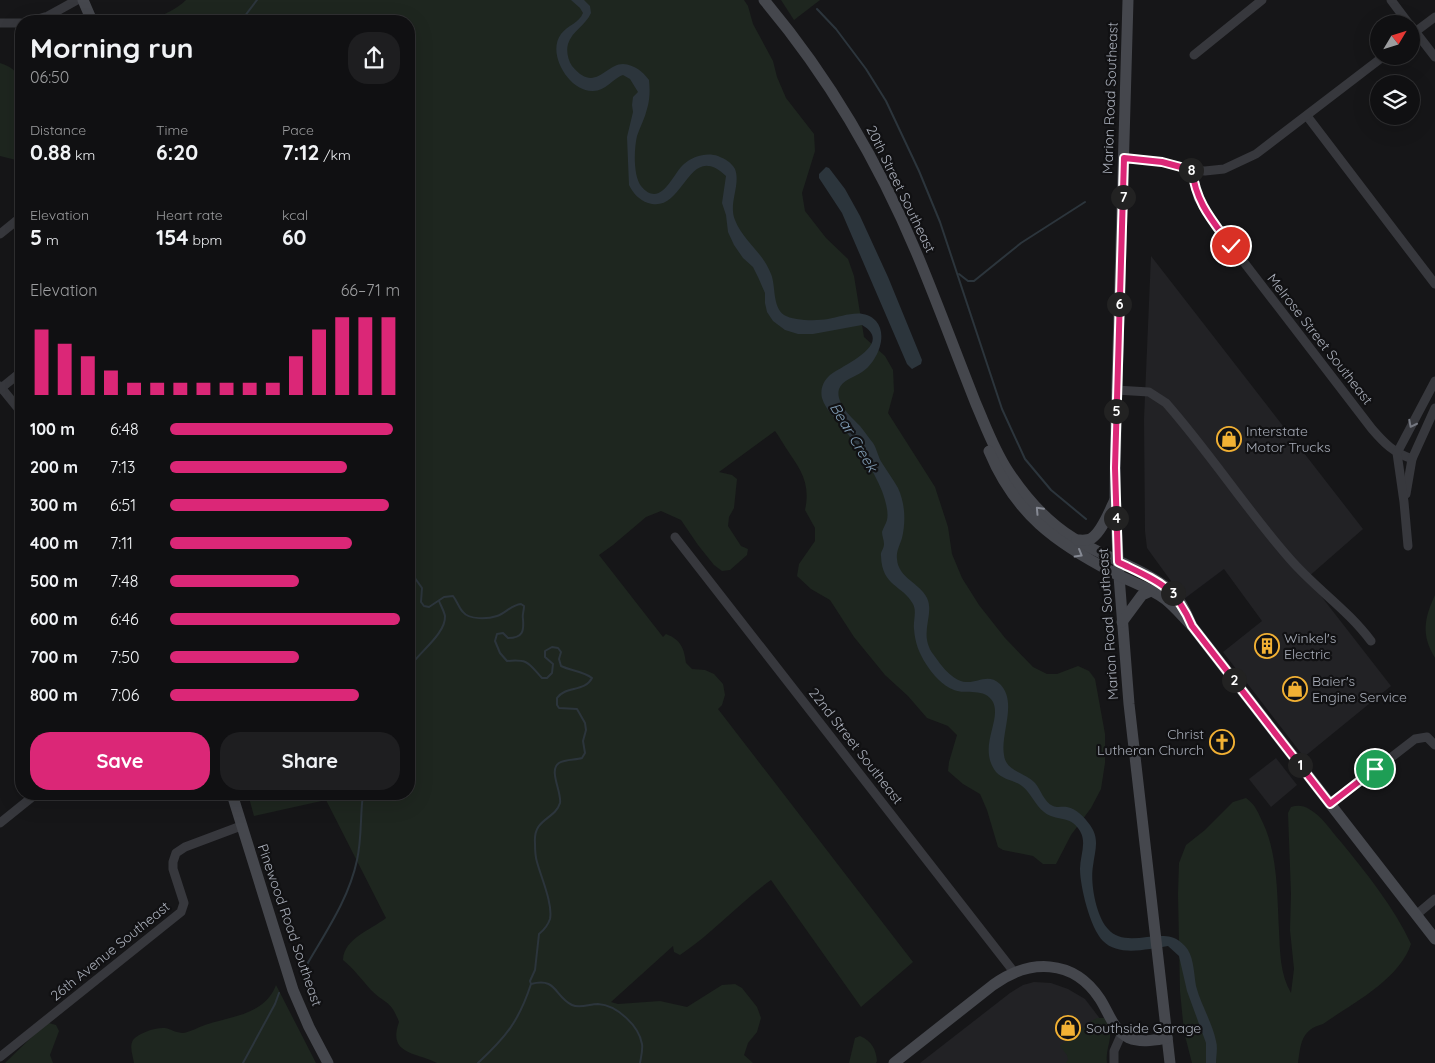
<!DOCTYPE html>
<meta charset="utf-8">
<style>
:root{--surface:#101012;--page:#1e1e20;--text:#f1f3f6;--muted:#9c9d9f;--line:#303032;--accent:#db2777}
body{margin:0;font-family:Quicksand,sans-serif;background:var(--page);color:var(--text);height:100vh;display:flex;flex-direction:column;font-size:19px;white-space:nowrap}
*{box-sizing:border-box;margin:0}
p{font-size:16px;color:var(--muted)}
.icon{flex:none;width:28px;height:28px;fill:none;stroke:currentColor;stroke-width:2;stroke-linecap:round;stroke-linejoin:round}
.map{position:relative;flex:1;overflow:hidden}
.details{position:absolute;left:15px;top:15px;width:400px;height:785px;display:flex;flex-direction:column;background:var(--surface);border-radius:20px;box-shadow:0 5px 20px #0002,0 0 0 1px var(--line)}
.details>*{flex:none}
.needle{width:32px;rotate:52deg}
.fabs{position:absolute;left:1370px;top:15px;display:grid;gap:10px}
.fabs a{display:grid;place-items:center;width:50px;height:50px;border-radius:50%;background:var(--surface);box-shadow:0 5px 20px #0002,0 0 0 1px var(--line);font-size:25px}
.pin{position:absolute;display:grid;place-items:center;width:42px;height:42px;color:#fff;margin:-21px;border:2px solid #fff;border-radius:50%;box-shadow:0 1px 5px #0007}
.km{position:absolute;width:25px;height:25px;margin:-12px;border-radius:50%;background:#222;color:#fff;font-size:14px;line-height:25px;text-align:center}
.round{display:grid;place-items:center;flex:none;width:52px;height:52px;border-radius:20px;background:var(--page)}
.summary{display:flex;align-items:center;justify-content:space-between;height:85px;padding:0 15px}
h1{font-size:28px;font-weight:800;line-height:38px}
.metrics{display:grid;grid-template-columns:repeat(3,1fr);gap:8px;height:85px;padding:5px 15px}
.metrics div{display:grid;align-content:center}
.metrics b{font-size:21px;font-weight:800}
.metrics small{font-size:14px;font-weight:400}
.metrics p{font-size:14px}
.chart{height:140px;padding:10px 15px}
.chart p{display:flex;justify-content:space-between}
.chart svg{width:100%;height:90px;margin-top:5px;stroke:var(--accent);stroke-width:6}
.button{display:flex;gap:10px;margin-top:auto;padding:10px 15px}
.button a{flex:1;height:58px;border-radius:20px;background:var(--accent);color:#fff;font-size:20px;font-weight:800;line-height:58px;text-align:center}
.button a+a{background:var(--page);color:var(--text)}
ul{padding:0 15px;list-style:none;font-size:16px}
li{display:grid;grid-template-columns:80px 60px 1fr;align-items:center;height:38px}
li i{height:12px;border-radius:6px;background:var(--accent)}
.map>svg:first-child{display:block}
.built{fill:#222225}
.green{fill:#1e261f}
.water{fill:#2c353c}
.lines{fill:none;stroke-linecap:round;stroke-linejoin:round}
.stream{stroke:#2c353c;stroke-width:2}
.street{stroke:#37383d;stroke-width:9}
.secondary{stroke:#45474d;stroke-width:11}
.oneway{stroke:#757881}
.oneway2{stroke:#858993}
.route-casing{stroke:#fff;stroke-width:10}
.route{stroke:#db2777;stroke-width:6}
.labels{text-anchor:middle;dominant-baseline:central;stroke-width:4.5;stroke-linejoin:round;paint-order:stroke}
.street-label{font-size:14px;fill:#a8adb8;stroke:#111113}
.poi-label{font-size:14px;fill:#a8adb8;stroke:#111113;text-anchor:start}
.water-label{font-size:15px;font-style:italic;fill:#7f9bb3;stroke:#111113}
</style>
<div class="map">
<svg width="1435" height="1063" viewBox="0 0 1435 1063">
<rect width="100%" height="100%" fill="#161618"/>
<g class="built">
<path d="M1151 256 1363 529 1307 578 1391 686 1304 757 1223 652 1262 621 1224 569 1184 599 1147 548 1145 531 1144 419Z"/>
<path d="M1276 758 1297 785 1271 807 1249 779Z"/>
<path d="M1034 982 1051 983 1068 989 1085 999 1104 1024 1071 1063H920L1010 993 1023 985Z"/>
</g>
<g class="green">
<path d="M186 0H744L748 6 753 24 773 61 777 77 786 98 814 134 815 151 802 193 805 211 826 238 848 259 854 276 864 337 885 356 893 370 894 391 888 413 935 487 948 527 952 554 962 578 979 605 1005 638 1033 667 1047 674H1057L1078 666 1089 671 1095 679 1105 734V763L1101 789 1091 808 1071 835 1056 864H1043L1033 856 1003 850 998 847 987 810 980 794 963 784 948 771 949 762 957 735 948 726 927 718 908 696 885 675 854 637 830 600 811 589 797 576 799 564 815 541V528L805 510C811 482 800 469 786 448 782 442 779 436 775 431L719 472 732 475 737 479 734 508 729 517 728 526 741 546 748 549 747 555 730 570 722 571 714 565 698 545 681 520 661 511 646 517 613 545 599 555 663 637 666 634C681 640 684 648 686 663L692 669 705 670 714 674 723 684 725 695 722 705 718 709 913 962 861 1007 771 880C739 903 713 933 680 955L674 952 673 946 611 1002 618 1004 660 1001 687 1007 722 985 735 984 742 988 757 1007 761 1018 757 1032 748 1043 744 1055 753 1063H437C417 1052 387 1055 399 1022 391 1000 385 1004 371 990 362 980 354 969 343 960 344 938 371 930 386 918L326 800 254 816 248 794H409V21H151C163 14 176 10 186 0Z"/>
<path d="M781 0H820L794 20Z"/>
<path d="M0 63C16 69 16 71 21 87L20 161 0 156Z"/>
<path d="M1435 595V658C1421 635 1424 619 1435 595Z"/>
<path d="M1246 798C1256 805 1258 813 1263 823 1278 855 1277 895 1279 930 1280 952 1280 974 1291 993L1294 969 1290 930 1291 894 1288 813 1291 807C1297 805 1303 805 1309 809 1322 816 1331 831 1341 842 1367 874 1394 907 1411 944 1399 980 1353 1003 1323 1024 1301 1030 1301 1043 1298 1063H1192L1184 1032 1180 991 1178 894 1179 863 1186 845 1205 830 1233 802Z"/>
<path d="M276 985 316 1063H134C133 1056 129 1047 133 1040 138 1033 156 1027 165 1028 171 1029 176 1033 183 1033 191 1032 198 1027 205 1025 231 1016 265 1015 276 985Z"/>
<path d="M1097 1018H1104C1117 1037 1105 1044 1107 1063H1066L1068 1060 1067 1055 1060 1046 1090 1022Z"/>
<path d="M49 1023 56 1025 59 1031 50 1055 53 1063H5L40 1029Z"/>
<path d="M860 1036C872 1041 876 1050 877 1061L876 1063H849L855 1038Z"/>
</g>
<g class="water">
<path d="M571 0H584L590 6 591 13C586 25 572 31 568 44 566 51 568 60 572 66 595 94 605 64 623 64 635 65 642 71 649 80 650 90 650 99 647 109 645 118 640 127 637 136 634 149 633 175 641 186 661 210 673 173 684 164 693 156 707 152 718 156 725 159 731 162 735 169 741 185 728 204 735 220 743 241 763 252 771 274 776 286 772 306 784 315 794 321 817 321 828 319 843 316 864 307 876 321 889 336 876 363 862 372 855 377 842 380 839 389 835 403 852 418 860 426 864 431 869 438 873 443 877 449 878 457 882 463 887 471 893 479 898 488 905 503 906 521 902 538 900 545 896 551 897 559 898 578 920 583 927 598 935 615 918 633 933 654 941 665 952 681 966 682 978 683 988 673 1000 684 1018 702 1000 734 1004 755 1006 772 1025 772 1035 783 1041 790 1044 802 1053 806 1058 808 1062 806 1067 807 1077 809 1084 817 1090 825 1100 839 1095 850 1093 866 1090 883 1096 916 1108 929 1123 947 1153 932 1171 937 1177 938 1185 945 1188 950 1194 960 1194 975 1196 986 1201 1005 1212 1022 1216 1041 1218 1048 1216 1056 1216 1063H1206V1043L1187 991 1179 956 1168 946C1147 949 1119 957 1103 941 1090 928 1080 886 1080 869 1080 856 1087 843 1080 831 1070 814 1056 822 1044 812 1035 805 1031 793 1022 786 1014 780 1003 780 996 772 977 747 1002 721 993 702 985 687 966 695 954 690 942 685 933 675 926 664 919 653 915 643 914 629 913 621 917 611 913 604 903 585 882 587 881 556 880 552 884 549 884 544 884 540 882 536 882 532 883 528 886 524 887 520 889 512 885 499 882 491 873 469 859 448 844 429 837 419 826 411 822 398 820 390 823 381 830 375 843 365 895 344 862 325L813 334H798L785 330 773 321 767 312 765 303V293L758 277 753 267 743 258 734 245 728 232 726 215 722 203 726 176C687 139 685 215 648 203 639 200 633 193 629 185L627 137 633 112 632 105 633 97 638 92 630 79 623 75C612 79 606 91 593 91 570 92 546 54 561 34 568 25 579 23 583 13L580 8Z"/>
<path d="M826 167 829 168 845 189 860 216 888 277 922 360 921 364 912 369 907 364 842 213 819 178V174Z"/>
</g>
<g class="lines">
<g class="stream">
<path d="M817 9 836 29 866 69 886 101 919 171 940 222 1002 409 1025 459 1051 490 1086 519"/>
<path d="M241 21 257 0"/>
<path d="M959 274 968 281H974L1021 243 1085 202"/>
<path d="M409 573 412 574 422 588 421 602 424 606 429 607 444 597 453 596C457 601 459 608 463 612 469 620 488 619 497 616 506 613 511 605 521 604L524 606C524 611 522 615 523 619 524 631 523 638 508 638L503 633 497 634 495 641 500 653 507 661C529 659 528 663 542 678H547L552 673 553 664 545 657V651L552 647 558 648 561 652 559 659 561 666C571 671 583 671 592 678 585 692 565 686 557 698V705L559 708 577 709 585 723 586 730 583 741 585 753 582 758C576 760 565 759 559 763 548 770 562 792 560 803 555 820 533 818 535 843 535 849 535 856 537 862 541 877 553 904 550 919 548 925 544 930 539 934L535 970 530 981 531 984C519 1021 506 1037 478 1063"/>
<path d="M409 668C418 653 446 634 445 616 444 611 441 606 439 601"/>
<path d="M305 968C325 933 349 899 357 860 362 838 360 816 363 794"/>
<path d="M531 984C557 977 554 996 572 1005 580 1009 589 1004 598 1004 617 1005 639 1026 642 1044 643 1050 641 1057 640 1063"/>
<path d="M243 1063 275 1004 279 993"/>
</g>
<g class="street">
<path d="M1391 0 1409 24"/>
<path d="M31 21 48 16 77 0"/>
<path d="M0 23H21"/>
<path d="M1411 26 1435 57"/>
<path d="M1411 35 1435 17"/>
<path d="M1194 55 1262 0"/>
<path d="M1307 116 1435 284"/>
<path d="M1124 158 1162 162 1192 170 1205 171 1224 169 1256 154 1384 56"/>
<path d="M1192 170 1198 198 1213 222 1372 429C1385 444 1393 452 1412 459"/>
<path d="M0 234 21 217"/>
<path d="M0 386 21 412"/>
<path d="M0 389 21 372"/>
<path d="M1116 390 1149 392 1166 403C1210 453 1246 509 1290 559 1316 589 1347 609 1371 641"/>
<path d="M1406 494 1412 459 1435 408"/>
<path d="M675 537 1014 972"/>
<path d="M1408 546 1404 502 1397 453 1435 381"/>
<path d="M1331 804 1415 739 1427 737 1435 745"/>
<path d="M0 823 36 794"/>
<path d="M1416 915 1435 899"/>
<path d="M0 1057 181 912 184 903 173 869V862L176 853 185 847 241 826"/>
<path d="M1114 1063V1051L1122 1033"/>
</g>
<g class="secondary">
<path d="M83 0 92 21"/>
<path d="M764 0C834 83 886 175 926 276 943 318 959 361 976 404 986 427 994 450 1008 471 1025 497 1046 521 1073 538 1102 557 1152 571 1175 595 1183 604 1187 615 1192 626"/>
<path d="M1128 0 1116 420 1115 499 1119 576 1129 704 1170 1063"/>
<path d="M989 451C1015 514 1056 543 1114 573 1131 582 1150 588 1165 599 1175 607 1183 617 1192 626L1435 939"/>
<path d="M1077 540C1082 540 1088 541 1092 538 1103 530 1109 511 1115 500"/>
<path d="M1122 622 1142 595 1151 591"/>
<path d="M232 794 293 990 309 1027 328 1063"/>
<path d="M894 1063 993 985C1029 959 1073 958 1100 999 1109 1013 1113 1030 1129 1038 1141 1043 1155 1040 1167 1038"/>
</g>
</g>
<defs><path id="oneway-chevron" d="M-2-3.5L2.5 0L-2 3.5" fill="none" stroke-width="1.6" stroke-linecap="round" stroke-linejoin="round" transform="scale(1.25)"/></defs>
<use class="oneway" href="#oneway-chevron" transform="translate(1412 424) rotate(117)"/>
<g class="oneway2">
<use href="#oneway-chevron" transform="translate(1039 510) rotate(-133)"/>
<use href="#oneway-chevron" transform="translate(1079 554) rotate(30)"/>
</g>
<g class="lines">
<defs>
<path id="route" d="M1231 246C1212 220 1196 203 1192 170L1162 162 1124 158 1115 468 1118 562C1155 580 1175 585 1192 626L1330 804 1375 769"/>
</defs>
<use href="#route" class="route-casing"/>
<use href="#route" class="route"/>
</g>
<defs>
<symbol id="shop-ring" viewBox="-11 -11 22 22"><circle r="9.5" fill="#111113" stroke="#f2b134" stroke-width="1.5"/><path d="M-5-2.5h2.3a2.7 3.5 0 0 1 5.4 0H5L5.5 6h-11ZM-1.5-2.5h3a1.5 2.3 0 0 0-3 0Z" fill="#f2b134"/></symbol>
<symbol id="building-ring" viewBox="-11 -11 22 22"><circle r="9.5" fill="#111113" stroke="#f2b134" stroke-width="1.5"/><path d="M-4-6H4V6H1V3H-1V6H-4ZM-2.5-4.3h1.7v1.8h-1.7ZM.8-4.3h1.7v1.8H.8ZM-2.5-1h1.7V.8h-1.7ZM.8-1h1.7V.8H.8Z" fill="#f2b134"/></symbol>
<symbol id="church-ring" viewBox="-11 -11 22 22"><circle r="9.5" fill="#111113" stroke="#f2b134" stroke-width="1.5"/><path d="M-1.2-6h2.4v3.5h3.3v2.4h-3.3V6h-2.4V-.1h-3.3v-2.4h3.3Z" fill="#f2b134"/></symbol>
</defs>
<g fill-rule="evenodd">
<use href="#shop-ring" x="1215" y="425" width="28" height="28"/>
<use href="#building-ring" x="1253" y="632" width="28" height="28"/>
<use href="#shop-ring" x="1281" y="675" width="28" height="28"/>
<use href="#church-ring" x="1208" y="728" width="28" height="28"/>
<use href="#shop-ring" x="1054" y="1014" width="28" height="28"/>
</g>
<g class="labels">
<g class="street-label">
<text transform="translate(1110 98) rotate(-88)">Marion Road Southeast</text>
<text transform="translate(901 189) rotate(64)">20th Street Southeast</text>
<text transform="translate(1320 339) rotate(52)">Melrose Street Southeast</text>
<text transform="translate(1108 624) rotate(-94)">Marion Road Southeast</text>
<text transform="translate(856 746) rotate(52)">22nd Street Southeast</text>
<text transform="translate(290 925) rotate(71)">Pinewood Road Southeast</text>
<text transform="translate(110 951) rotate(-39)">26th Avenue Southeast</text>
</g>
<g class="poi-label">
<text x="1246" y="431">Interstate<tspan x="1246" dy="16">Motor Trucks</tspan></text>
<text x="1284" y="638">Winkel's<tspan x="1284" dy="16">Electric</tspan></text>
<text x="1312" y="681">Baier's<tspan x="1312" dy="16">Engine Service</tspan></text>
<text x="1204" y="734" text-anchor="end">Christ<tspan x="1204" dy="16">Lutheran Church</tspan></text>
<text x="1086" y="1028">Southside Garage</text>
</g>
<g class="water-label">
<text transform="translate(854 437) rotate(59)">Bear Creek</text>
</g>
</g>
</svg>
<div class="fabs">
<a><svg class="needle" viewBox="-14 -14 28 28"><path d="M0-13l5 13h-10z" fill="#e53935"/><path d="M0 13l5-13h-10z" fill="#9c9d9f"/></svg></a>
<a><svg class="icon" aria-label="layers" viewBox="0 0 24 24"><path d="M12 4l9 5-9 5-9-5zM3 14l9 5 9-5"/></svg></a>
</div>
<div class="pin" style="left:1375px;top:769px;background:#1e9e55"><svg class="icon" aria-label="arrive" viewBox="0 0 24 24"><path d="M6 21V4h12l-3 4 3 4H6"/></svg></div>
<div class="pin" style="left:1231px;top:246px;background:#d93025"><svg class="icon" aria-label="check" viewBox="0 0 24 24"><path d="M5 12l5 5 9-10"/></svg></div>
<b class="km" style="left:1300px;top:765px">1</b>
<b class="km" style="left:1234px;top:680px">2</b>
<b class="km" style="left:1173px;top:593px">3</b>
<b class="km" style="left:1116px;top:518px">4</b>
<b class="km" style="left:1116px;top:411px">5</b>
<b class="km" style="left:1119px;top:304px">6</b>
<b class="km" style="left:1123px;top:197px">7</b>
<b class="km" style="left:1191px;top:170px">8</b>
<section class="details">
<div class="summary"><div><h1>Morning run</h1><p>06:50</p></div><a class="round"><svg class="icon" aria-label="share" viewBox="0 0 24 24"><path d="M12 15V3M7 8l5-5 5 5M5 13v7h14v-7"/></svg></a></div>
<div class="metrics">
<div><p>Distance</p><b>0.88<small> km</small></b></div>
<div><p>Time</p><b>6:20</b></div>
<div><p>Pace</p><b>7:12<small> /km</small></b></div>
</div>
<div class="metrics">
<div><p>Elevation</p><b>5<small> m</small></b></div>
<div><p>Heart rate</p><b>154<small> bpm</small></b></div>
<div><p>kcal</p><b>60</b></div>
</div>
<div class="chart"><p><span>Elevation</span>66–71 m</p>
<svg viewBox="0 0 160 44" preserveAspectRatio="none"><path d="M5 44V12M15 44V19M25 44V25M35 44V32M45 44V38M55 44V38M65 44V38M75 44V38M85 44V38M95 44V38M105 44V38M115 44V25M125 44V12M135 44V6M145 44V6M155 44V6"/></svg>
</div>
<ul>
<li><b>100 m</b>6:48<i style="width:97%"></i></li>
<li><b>200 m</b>7:13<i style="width:77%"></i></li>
<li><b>300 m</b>6:51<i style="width:95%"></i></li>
<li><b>400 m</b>7:11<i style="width:79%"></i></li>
<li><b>500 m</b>7:48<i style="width:56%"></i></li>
<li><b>600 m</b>6:46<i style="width:100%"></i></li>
<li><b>700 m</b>7:50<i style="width:56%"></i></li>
<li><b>800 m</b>7:06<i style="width:82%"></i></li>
</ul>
<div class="button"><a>Save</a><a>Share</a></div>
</section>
</div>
